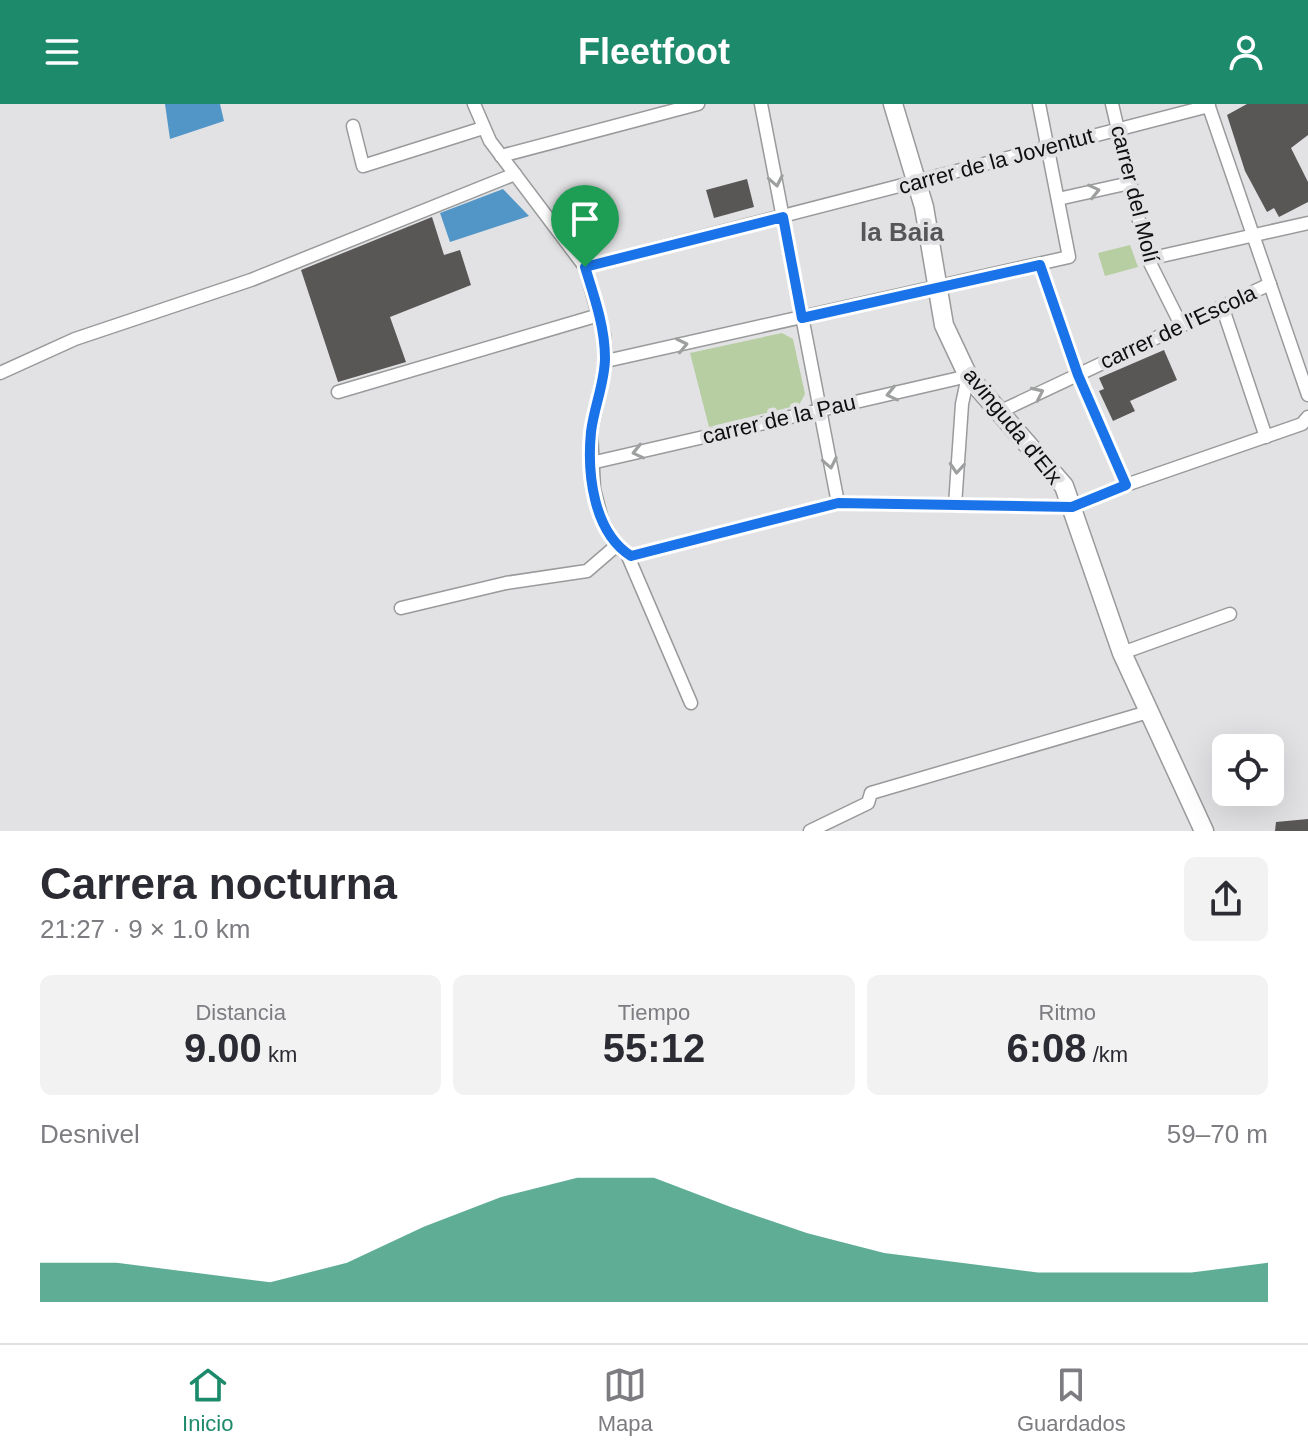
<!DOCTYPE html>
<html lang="es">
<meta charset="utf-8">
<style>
:root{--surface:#fff;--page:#f2f2f3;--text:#2b2b33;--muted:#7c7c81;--line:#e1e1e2;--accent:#1d8b6b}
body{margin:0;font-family:Helvetica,sans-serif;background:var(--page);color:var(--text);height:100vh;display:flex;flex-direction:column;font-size:30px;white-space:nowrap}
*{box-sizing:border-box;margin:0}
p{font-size:26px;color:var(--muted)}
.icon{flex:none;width:44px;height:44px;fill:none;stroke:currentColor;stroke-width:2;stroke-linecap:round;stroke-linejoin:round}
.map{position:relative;height:727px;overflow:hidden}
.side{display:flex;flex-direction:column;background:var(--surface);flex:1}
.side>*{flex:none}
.controls{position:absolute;left:1212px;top:630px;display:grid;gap:16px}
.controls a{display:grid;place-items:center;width:72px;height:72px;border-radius:12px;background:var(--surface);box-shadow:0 8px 32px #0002;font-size:40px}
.pin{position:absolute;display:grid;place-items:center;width:68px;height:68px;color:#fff;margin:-82px -34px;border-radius:50% 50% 50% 0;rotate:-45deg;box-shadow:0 0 8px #0007}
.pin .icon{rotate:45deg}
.round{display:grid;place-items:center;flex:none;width:84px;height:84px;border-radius:12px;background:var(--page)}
.headline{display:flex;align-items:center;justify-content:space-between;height:136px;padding:0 40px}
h1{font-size:44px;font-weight:600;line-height:60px}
.figures{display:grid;grid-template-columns:repeat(3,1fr);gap:12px;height:136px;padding:8px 40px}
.figures div{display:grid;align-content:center;border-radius:12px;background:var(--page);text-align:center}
.figures b{font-size:40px;font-weight:600}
.figures small{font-size:22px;font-weight:400}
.figures p{font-size:22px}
.chart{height:224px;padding:16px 40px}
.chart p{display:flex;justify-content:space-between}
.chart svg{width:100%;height:144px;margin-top:8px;fill:var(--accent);opacity:.7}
header{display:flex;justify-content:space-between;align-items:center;height:104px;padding:0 40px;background:var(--accent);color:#fff;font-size:36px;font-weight:600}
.tab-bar{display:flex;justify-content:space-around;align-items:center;height:112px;border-top:2px solid var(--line);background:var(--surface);font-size:22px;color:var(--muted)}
.tab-bar a{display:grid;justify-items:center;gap:4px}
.tab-bar .selected{color:var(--accent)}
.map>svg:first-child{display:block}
.green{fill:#b6cea2}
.water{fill:#5296c8}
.building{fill:#595756}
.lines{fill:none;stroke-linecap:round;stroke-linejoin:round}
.street-casing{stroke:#999a9b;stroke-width:15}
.secondary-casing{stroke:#999a9b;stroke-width:21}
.street{stroke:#fff;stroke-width:12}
.secondary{stroke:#fff;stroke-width:18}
.oneway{stroke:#9e9f9f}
.route-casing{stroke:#fff;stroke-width:16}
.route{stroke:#1a73e8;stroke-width:10}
.labels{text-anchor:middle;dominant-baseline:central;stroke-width:8;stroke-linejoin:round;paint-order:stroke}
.street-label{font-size:22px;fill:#0d0e0e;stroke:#e2e2e4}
.quarter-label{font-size:26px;font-weight:bold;fill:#565658;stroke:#e2e2e4}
</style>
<header><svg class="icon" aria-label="menu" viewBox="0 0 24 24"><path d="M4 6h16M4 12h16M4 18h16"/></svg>Fleetfoot<svg class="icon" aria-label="person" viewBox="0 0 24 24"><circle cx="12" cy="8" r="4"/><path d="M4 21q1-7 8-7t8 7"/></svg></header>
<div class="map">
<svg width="1308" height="727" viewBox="0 0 1308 727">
<rect width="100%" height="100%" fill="#e2e2e4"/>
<g class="green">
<path d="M1130 141 1138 163 1105 172 1098 149Z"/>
<path d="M782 229 793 235 805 290 799 301 709 323 690 249Z"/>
</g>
<g class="water">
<path d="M165 0H220L224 17 170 35Z"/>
<path d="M503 85 529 112 450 138 440 109Z"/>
</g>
<g class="building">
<path d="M1247 0H1308V31L1291 44 1308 78V98L1279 113 1274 104 1267 108 1245 67 1227 11Z"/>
<path d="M747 75 754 103 714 114 706 86Z"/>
<path d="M432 113 444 151 460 146 471 181 390 213 406 258 338 278 301 166Z"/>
<path d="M1164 246 1177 276 1130 297 1135 307 1113 317 1099 287 1104 285 1099 274Z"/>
<path d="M1308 715V727H1275L1276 718Z"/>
</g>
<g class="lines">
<defs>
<g id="street">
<path d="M474 0 490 37 585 163 604 231 606 257 591 328 594 385 602 416 616 442 631 452 838 399 1072 403 1126 381 1302 320 1308 313"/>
<path d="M761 0 838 399"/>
<path d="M1112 0 1148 155 1181 221"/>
<path d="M1208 0 1308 291"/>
<path d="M353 22 363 62 483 24"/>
<path d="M501 52 698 0"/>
<path d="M1058 95 1130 79"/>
<path d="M1148 155 1308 119"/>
<path d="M1040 161 1078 271 1126 381"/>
<path d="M585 163 1209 2"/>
<path d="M1222 202 1266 333"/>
<path d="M606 257 1069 153 1039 0"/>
<path d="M0 269 75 235 251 176 515 70"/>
<path d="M338 288 599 211"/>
<path d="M999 308 1270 180"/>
<path d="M591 359 968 272 962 300 955 401"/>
<path d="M627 450 691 599"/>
<path d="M401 504 506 479 587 467 616 442"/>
<path d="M1122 549 1230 510"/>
<path d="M810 727 868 699 871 689 1148 608"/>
</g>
<path id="secondary" d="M893 0 924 103 944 221 968 272 1064 382 1122 549 1204 727"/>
</defs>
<use href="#street" class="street-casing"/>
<use href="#secondary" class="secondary-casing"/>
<use href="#street" class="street"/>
<use href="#secondary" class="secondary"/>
</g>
<defs><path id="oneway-chevron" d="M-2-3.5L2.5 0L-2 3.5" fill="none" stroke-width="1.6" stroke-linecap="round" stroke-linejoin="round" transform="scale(2)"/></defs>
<g class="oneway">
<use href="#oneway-chevron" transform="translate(776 77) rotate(79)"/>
<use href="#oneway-chevron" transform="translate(1094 87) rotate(-13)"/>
<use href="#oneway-chevron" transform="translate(682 241) rotate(-12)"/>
<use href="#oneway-chevron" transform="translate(1038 289) rotate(-25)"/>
<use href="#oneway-chevron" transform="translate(892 290) rotate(167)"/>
<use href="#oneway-chevron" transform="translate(638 348) rotate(167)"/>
<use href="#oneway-chevron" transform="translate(830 359) rotate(79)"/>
<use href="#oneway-chevron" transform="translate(957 364) rotate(94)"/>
</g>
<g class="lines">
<defs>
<path id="route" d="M783 113 802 214 1040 161 1078 271 1126 381 1072 403 838 399 631 452C593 428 587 369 591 328 594 303 605 278 605 254 605 223 594 192 585 163Z"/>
</defs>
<use href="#route" class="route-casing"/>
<use href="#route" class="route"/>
</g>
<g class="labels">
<g class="street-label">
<text transform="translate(996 57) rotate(-15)">carrer de la Joventut</text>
<text transform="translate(1135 90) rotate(76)">carrer del Molí</text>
<text transform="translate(1178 223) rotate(-25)">carrer de l'Escola</text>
<text transform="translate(779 315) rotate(-13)">carrer de la Pau</text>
<text transform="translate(1013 322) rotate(51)">avinguda d'Elx</text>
</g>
<g class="quarter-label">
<text x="902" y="128">la Baia</text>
</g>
</g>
</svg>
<div class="controls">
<a><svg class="icon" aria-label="locate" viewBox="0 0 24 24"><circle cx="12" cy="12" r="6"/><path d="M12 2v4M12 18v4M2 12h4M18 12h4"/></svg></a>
</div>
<div class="pin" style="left:585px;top:163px;background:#1e9e55"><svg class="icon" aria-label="arrive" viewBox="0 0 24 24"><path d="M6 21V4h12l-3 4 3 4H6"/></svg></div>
</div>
<section class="side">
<div class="headline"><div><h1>Carrera nocturna</h1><p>21:27 · 9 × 1.0 km</p></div><a class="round"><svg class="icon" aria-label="share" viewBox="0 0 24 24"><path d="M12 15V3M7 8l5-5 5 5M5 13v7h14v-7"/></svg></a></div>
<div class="figures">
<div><p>Distancia</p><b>9.00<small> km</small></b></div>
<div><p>Tiempo</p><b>55:12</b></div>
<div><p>Ritmo</p><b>6:08<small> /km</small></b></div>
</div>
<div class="chart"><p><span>Desnivel</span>59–70 m</p>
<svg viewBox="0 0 160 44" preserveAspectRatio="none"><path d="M0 44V32L10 32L20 35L30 38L40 32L50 21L60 12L70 6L80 6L90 15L100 23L110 29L120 32L130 35L140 35L150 35L160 32V44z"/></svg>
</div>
</section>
<nav class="tab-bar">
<a class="selected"><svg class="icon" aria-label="home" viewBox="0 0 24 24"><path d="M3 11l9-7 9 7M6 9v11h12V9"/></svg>Inicio</a>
<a><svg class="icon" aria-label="map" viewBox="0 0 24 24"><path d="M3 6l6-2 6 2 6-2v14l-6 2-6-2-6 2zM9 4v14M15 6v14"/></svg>Mapa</a>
<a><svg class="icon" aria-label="saved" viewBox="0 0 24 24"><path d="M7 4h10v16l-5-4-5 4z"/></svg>Guardados</a>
</nav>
